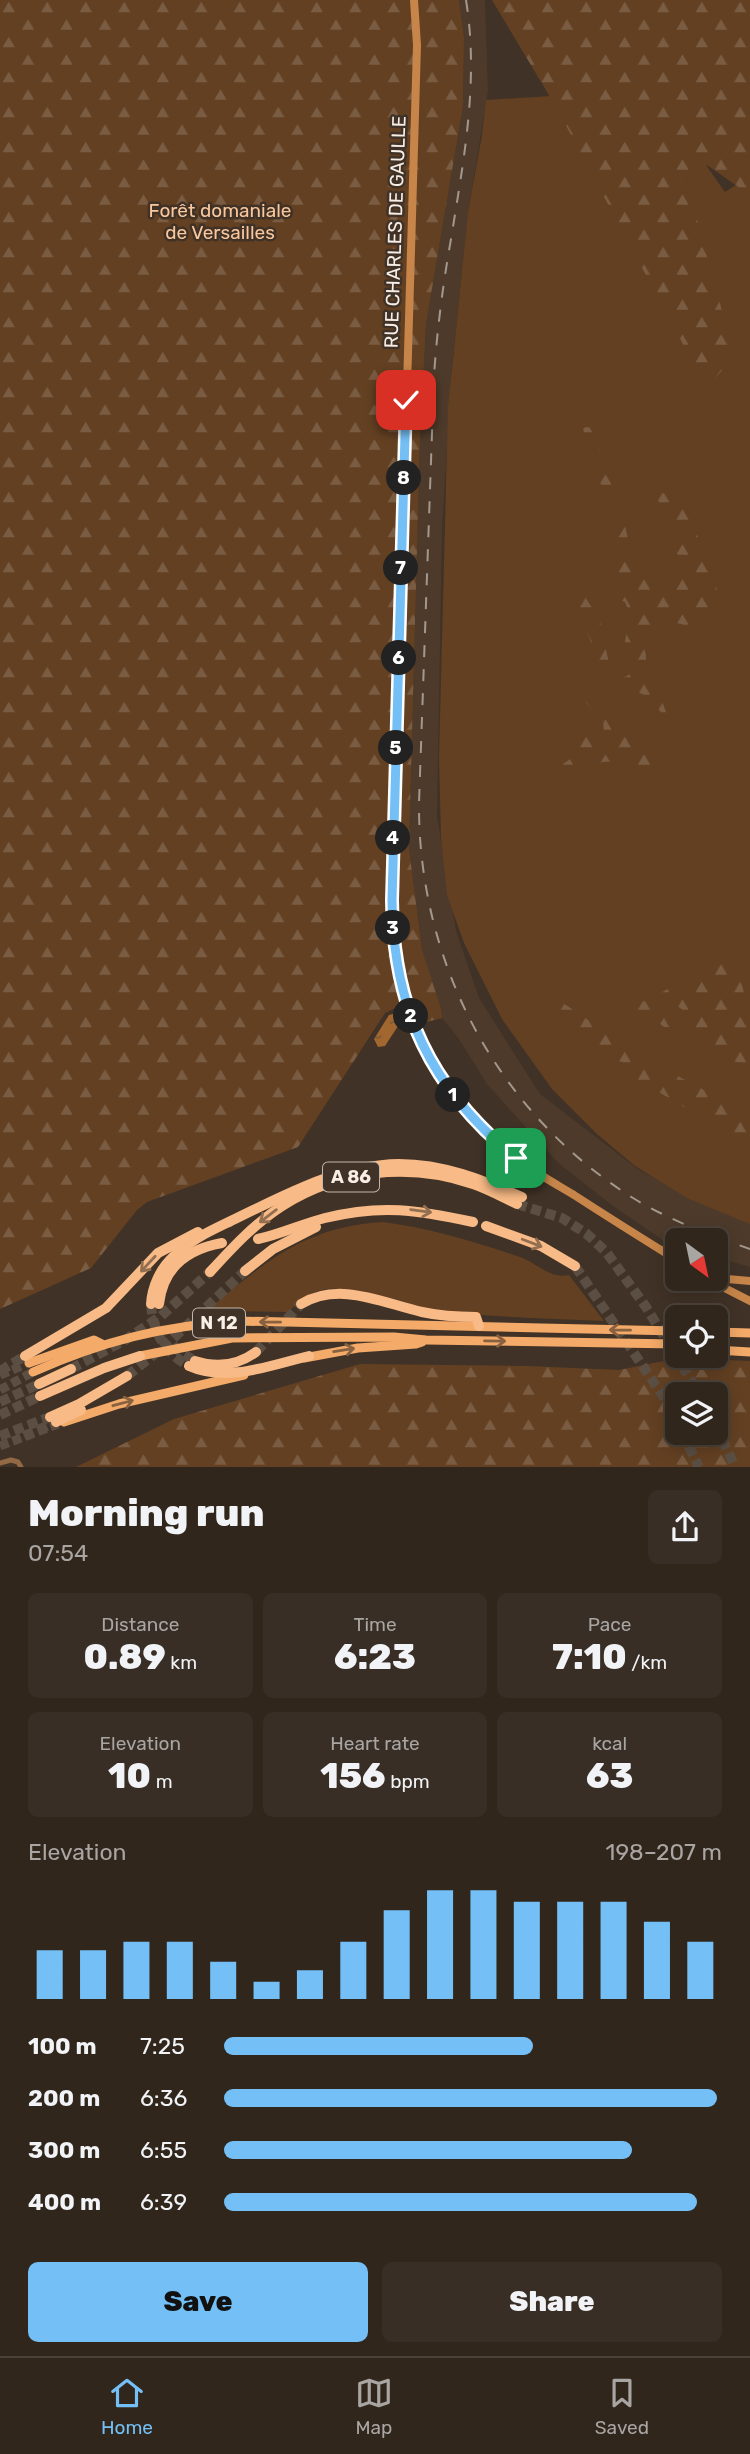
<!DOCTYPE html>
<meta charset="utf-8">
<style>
:root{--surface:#30261c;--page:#382e25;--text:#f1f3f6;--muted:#a8a5a3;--line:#4b433b;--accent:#74c0f6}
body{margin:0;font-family:Rubik,sans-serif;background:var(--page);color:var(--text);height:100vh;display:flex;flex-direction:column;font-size:26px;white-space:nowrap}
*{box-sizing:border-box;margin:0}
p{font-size:23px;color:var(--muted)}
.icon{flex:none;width:38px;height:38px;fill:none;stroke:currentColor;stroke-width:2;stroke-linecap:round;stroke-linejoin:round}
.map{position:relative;height:1467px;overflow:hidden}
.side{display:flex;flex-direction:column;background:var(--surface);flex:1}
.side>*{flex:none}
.needle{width:46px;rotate:147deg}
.controls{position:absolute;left:665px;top:1228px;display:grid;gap:14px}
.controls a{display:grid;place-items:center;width:63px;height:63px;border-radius:10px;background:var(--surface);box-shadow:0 4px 18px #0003,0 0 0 2px var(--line);font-size:35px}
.pin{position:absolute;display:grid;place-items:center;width:60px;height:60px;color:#fff;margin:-30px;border-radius:14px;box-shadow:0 4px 10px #0006}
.km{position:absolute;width:35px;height:35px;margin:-18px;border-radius:50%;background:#222;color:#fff;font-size:19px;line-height:35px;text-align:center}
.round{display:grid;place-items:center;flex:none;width:74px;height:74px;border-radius:10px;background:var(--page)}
.overview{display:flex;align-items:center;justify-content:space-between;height:119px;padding:0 28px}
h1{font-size:38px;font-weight:800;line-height:52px}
.figures{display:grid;grid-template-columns:repeat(3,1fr);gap:10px;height:119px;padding:7px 28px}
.figures div{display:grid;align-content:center;border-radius:10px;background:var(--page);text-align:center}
.figures b{font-size:35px;font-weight:800}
.figures small{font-size:19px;font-weight:400}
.figures p{font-size:19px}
.chart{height:196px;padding:14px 28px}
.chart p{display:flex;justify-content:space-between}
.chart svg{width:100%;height:126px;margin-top:7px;stroke:var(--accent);stroke-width:6}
.button{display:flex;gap:14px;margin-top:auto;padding:14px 28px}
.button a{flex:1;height:80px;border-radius:10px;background:var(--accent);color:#111;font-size:28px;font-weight:800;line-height:80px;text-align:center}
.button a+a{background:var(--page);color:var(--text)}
ul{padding:0 28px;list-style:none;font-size:23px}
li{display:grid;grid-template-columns:112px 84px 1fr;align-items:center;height:52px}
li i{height:18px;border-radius:9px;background:var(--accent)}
.tabs{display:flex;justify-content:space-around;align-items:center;height:98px;border-top:2px solid var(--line);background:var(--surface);font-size:19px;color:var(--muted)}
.tabs a{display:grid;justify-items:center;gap:4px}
.tabs .on{color:var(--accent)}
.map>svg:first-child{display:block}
.built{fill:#4d3a2a}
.grass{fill:#634022}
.forest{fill:url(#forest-firs);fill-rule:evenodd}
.water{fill:url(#water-ripples)}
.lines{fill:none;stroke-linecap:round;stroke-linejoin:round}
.trunk-tunnel{stroke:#5b4e43;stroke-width:9;stroke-dasharray:9 4.5;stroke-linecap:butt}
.motorway-tunnel{stroke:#5b4e43;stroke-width:10;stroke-dasharray:10 5;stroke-linecap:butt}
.minor{stroke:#936945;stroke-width:5}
.secondary{stroke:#c78549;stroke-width:8}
.trunk{stroke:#f4aa68;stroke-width:9}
.motorway{stroke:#f8ba86;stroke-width:10}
.rail{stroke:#a3988e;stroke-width:2;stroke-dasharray:12 12;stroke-linecap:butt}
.oneway{stroke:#936f51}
.oneway2{stroke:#886240}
.route-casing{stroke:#fff;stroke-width:14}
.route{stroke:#74c0f6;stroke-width:9}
.labels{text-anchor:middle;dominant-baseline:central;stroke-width:5;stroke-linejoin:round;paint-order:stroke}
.shield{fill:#403226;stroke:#c0b6ac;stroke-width:2}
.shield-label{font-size:18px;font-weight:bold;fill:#f7eee6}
.park-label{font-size:19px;fill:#fac79d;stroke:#403226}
.street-label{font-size:19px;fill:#f7eee6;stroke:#403226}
</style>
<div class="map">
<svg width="750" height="1467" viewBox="0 0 750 1467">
<defs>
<pattern id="forest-firs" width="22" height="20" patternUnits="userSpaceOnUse" patternTransform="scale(1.75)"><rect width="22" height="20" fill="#634022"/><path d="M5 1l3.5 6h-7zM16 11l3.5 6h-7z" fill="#7a5c42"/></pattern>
<pattern id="water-ripples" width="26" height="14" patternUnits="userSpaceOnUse" patternTransform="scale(1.75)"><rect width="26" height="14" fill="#a2662f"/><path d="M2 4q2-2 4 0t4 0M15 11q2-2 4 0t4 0" fill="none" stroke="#7a5839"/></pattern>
</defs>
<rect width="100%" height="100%" fill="#403226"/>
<path class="built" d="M459 0H485L488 91 469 207 452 367 442 529 437 816 456 931 479 998 540 1094 639 1170 696 1200 750 1221V1267L716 1257V1241H677V1246L667 1243 613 1206 557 1162 487 1084 459 1039 442 1018 423 1023 411 985 422 950 409 848 420 439 426 324 463 106 464 37Z"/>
<g class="grass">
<path d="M551 96 703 266 686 178 706 165 725 192 750 176V1224L687 1198 635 1166 597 1134 552 1089 502 1019 464 943 447 895 441 837 439 757 448 408 468 212 482 135 486 100Z"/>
<path d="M383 1222C429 1228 476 1242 520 1257 539 1264 549 1279 569 1275L604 1321C549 1318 493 1318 439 1310 402 1306 367 1287 329 1289 314 1290 298 1300 289 1312L206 1311C265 1263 302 1227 383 1222Z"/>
</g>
<g class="forest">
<path d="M0 0H459L464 37 463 106 426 324 420 439 409 848 422 950 441 1009 442 1018 423 1023 399 1006 385 1013 298 1147 147 1202 137 1210 91 1268 0 1309Z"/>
<path d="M492 0H750V195L707 165 686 179 734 355 711 384 685 348 556 107Z"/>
<path d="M586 427 593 428 625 526 636 572 657 584H669L691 576 693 565C670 555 675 546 670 525 667 514 660 505 655 495L658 493 688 494C689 500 687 505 688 511 694 537 745 616 699 627 690 629 681 623 672 622L648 638 645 646 648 683 662 701 667 715H664L644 695 634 690 617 687 606 676 600 682 593 679 598 667C592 658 593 649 590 639 585 625 571 612 576 596L580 593H583C588 603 596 612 600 622 607 641 604 665 620 679L629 675 625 641 628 626 623 618 627 607 625 602 618 599 614 593 607 570 615 551 612 508 603 491 583 429Z"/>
<path d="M584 692C595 698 607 706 615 717 623 727 628 740 637 750 645 758 659 759 663 769 642 778 624 759 603 762 586 764 583 785 563 775V764L576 755 569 745 572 733 585 723 584 734 588 739 599 738 604 733 603 721 599 714 591 709 584 700Z"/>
<path d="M726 940 730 941 734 950 732 959 739 973 750 1017V1067L747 1064C724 1061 700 1048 687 1028L664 1027 660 1024 665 1016 688 1014 675 1004H658L654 1007 655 1016 653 1017 643 1013H635L632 1008 636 1003C657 1001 671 981 694 979V970Z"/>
<path d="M551 995 648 1060 730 1104 750 1109V1157L706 1120 635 1078 627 1064 593 1052 542 1012Z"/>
<path d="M679 1358 750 1361V1467H76L174 1419 360 1364 527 1366 619 1370ZM677 1395H716V1433H677Z"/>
</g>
<path class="water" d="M393 1014 398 1015 400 1023 385 1046 378 1047 374 1039 389 1015Z"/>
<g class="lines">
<g class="trunk-tunnel">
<path d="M0 1375 29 1363"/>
<path d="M0 1390 33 1372"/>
<path d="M0 1446 58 1424"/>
</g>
<g class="motorway-tunnel">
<path d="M517 1204 562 1218 587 1234 607 1253 646 1307 700 1395"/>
<path d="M575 1266 665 1399 677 1424"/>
<path d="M151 1304C153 1332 164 1352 189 1366"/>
<path d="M173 1345 180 1352 195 1361"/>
<path d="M256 1352 301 1304"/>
<path d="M71 1369 125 1340 161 1316 210 1272"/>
<path d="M0 1371 25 1356"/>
<path d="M127 1376 166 1345 245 1271"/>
<path d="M0 1402 39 1384"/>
<path d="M0 1415 40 1396"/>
<path d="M716 1426 735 1467"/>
<path d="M682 1433 699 1467"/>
<path d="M0 1436 50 1417"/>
<path d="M24 1436 56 1422"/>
</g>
<path class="minor" d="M0 1463 11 1460 18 1462 21 1467"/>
<g class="secondary">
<path d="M414 0 417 45 392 900C393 1004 432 1093 516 1158 534 1172 554 1183 574 1195 608 1217 643 1239 677 1260"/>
<path d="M716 1278 750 1281"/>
<path d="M707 1279 750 1301"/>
</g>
<g class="trunk">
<path d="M716 1332 750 1333"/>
<path d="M716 1350 750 1352"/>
<path d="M140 1356 232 1338 394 1337 426 1340 677 1344"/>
<path d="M304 1358 358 1348 416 1344 422 1342"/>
<path d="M29 1363 94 1340 102 1344"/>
<path d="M33 1372C103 1341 162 1326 238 1321L677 1331"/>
<path d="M64 1422 119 1404 244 1375"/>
</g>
<g class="motorway">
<path d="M486 1226 541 1246 575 1266"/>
<path d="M258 1239C281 1234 302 1224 325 1218 382 1204 417 1210 473 1222"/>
<path d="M245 1271 273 1249 316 1227"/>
<path d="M210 1272C232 1248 254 1224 282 1206 338 1170 409 1162 473 1184 488 1189 502 1197 517 1204"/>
<path d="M151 1304C152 1287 160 1269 173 1257 190 1239 215 1229 237 1218 289 1193 340 1165 399 1164 444 1164 482 1180 522 1197"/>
<path d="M159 1304C163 1267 188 1249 222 1243"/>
<path d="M301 1304C340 1281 382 1303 422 1312 440 1316 457 1317 476 1317L479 1326"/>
<path d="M25 1356 106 1308 158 1253 198 1232"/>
<path d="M195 1361C217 1368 237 1366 256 1352"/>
<path d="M189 1366C227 1383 271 1365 309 1356"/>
<path d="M39 1384 71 1369"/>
<path d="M40 1396 104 1368 140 1356"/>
<path d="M50 1417 79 1404 127 1376"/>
<path d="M56 1422 81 1410"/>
</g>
<path class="rail" d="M466 0C479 81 464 158 451 239 443 284 437 330 434 376L419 803C418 962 497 1113 633 1198 669 1220 710 1235 750 1249"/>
</g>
<defs><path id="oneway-shaft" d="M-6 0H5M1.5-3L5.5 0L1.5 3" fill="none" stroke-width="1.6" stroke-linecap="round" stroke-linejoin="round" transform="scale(1.75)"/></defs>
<g class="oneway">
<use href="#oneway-shaft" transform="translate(421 1211) rotate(8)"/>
<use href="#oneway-shaft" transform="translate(268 1216) rotate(143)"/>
<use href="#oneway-shaft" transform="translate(532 1243) rotate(21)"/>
<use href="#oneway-shaft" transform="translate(148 1264) rotate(133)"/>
</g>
<g class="oneway2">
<use href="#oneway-shaft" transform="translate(270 1322) rotate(-179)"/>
<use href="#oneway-shaft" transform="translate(620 1330) rotate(-179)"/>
<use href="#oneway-shaft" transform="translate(495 1341) rotate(1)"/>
<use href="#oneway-shaft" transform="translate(344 1350) rotate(-9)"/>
<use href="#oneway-shaft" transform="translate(123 1403) rotate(-15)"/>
</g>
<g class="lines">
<defs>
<path id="route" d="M406 400 392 900C393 1009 431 1089 516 1158"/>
</defs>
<use href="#route" class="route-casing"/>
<use href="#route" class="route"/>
</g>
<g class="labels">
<g class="shield">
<rect x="323" y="1162.5" width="56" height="29" rx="5"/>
<rect x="193" y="1308.5" width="52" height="29" rx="5"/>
</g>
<g class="shield-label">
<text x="351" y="1177">A 86</text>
<text x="219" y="1323">N 12</text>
</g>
<g class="park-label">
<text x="220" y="210">Forêt domaniale<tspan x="220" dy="22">de Versailles</tspan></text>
</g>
<g class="street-label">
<text transform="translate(395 232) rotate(-88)">RUE CHARLES DE GAULLE</text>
</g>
</g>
</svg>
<div class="controls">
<a><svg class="needle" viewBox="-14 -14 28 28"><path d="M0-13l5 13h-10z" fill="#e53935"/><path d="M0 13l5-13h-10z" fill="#a8a5a3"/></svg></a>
<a><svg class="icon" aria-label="locate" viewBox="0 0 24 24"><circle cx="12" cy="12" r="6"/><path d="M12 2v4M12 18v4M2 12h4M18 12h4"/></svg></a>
<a><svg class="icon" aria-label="layers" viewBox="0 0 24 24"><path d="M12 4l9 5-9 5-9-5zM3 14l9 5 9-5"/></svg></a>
</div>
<div class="pin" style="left:516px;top:1158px;background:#1e9e55"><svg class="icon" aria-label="arrive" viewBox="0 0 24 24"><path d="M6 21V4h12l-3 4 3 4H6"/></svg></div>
<div class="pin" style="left:406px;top:400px;background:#d93025"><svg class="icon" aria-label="check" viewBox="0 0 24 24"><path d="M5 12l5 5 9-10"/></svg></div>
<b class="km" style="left:453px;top:1095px">1</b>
<b class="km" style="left:411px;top:1016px">2</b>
<b class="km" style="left:393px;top:928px">3</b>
<b class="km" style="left:393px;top:838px">4</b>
<b class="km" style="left:396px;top:748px">5</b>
<b class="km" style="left:399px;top:658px">6</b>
<b class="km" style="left:401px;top:568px">7</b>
<b class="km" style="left:404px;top:478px">8</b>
</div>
<section class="side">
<div class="overview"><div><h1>Morning run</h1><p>07:54</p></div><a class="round"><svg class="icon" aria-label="share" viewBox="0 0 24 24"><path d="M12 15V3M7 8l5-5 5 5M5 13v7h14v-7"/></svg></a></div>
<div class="figures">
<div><p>Distance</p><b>0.89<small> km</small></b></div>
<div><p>Time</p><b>6:23</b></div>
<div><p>Pace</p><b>7:10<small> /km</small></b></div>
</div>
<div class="figures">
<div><p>Elevation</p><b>10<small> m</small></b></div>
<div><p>Heart rate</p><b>156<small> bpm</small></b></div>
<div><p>kcal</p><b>63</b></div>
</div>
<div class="chart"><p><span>Elevation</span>198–207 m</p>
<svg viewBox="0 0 160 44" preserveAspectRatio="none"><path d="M5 44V27M15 44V27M25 44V24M35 44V24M45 44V31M55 44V38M65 44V34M75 44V24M85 44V13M95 44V6M105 44V6M115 44V10M125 44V10M135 44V10M145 44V17M155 44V24"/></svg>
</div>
<ul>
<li><b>100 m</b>7:25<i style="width:62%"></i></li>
<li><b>200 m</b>6:36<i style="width:99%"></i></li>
<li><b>300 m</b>6:55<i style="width:82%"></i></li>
<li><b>400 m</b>6:39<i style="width:95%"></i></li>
</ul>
<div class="button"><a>Save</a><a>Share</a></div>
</section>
<nav class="tabs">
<a class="on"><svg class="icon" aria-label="home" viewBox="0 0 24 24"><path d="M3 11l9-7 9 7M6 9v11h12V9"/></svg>Home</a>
<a><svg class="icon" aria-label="map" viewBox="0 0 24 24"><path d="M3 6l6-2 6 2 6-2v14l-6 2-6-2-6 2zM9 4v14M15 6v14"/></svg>Map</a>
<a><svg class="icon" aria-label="saved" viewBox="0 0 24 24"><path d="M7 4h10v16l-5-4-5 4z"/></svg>Saved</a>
</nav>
